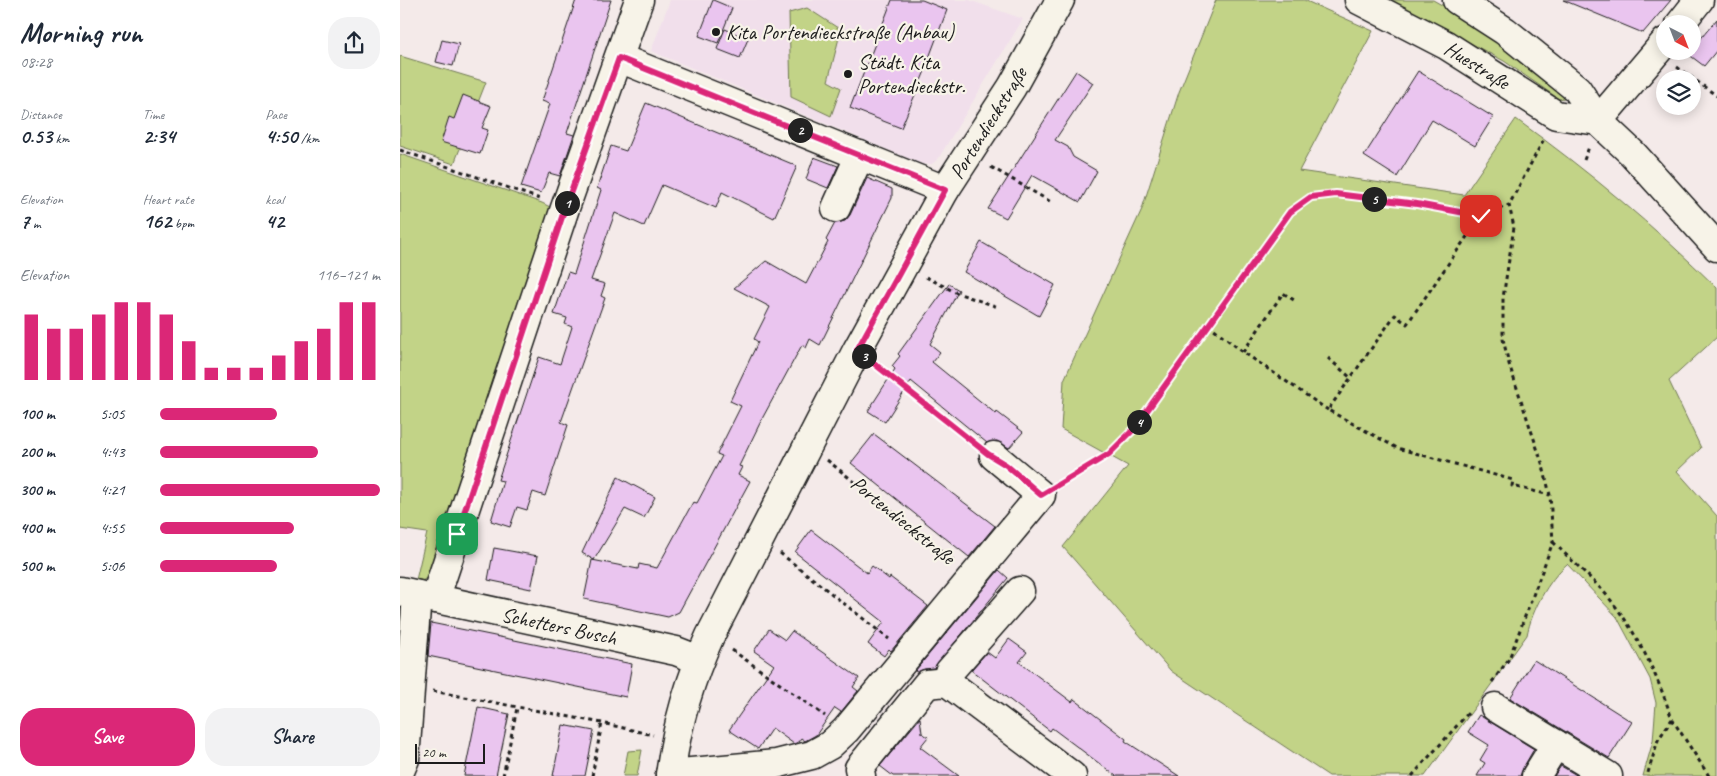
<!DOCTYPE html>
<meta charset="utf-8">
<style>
:root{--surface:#fff;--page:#f2f2f3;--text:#1f2937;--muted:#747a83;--accent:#db2777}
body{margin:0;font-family:Caveat,sans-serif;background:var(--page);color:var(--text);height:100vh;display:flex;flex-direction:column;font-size:19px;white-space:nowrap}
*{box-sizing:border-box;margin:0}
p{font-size:16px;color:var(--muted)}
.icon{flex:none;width:28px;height:28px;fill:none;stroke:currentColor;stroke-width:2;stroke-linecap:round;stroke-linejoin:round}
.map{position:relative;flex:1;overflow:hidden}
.panel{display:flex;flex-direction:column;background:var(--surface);width:400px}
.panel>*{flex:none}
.needle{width:32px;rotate:138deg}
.buttons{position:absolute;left:1256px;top:15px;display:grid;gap:10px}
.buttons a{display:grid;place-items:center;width:45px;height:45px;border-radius:50%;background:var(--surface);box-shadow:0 2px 12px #0003;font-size:25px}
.scale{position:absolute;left:15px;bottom:12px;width:70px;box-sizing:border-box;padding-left:5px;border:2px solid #1c1c1c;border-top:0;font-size:14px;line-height:18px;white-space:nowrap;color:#1c1c1c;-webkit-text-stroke:4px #f7f3e8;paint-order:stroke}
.pin{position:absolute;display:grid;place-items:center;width:42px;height:42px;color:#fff;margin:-21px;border-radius:10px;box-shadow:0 2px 8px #0006}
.km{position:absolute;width:25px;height:25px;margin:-12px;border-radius:50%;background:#222;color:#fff;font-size:14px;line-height:25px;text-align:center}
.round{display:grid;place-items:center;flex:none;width:52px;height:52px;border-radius:20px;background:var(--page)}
.summary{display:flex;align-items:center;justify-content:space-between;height:85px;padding:0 20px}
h1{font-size:28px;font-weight:600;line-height:38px}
.figures{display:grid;grid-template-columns:repeat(3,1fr);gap:8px;height:85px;padding:5px 20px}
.figures div{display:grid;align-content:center}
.figures b{font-size:21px;font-weight:600}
.figures small{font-size:14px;font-weight:400}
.figures p{font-size:14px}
.chart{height:140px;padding:10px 20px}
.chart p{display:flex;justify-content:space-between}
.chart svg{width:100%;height:90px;margin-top:5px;stroke:var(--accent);stroke-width:6}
.button{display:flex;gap:10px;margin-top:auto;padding:10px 20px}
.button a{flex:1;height:58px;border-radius:20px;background:var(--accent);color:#fff;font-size:20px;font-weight:600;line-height:58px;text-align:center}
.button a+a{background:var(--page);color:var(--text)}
ul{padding:0 20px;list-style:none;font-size:16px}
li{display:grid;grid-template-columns:80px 60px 1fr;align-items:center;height:38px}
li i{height:12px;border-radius:6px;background:var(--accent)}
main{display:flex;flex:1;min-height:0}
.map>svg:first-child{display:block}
.built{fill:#f1dfeb}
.green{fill:#c2d387;stroke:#6f7852}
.building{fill:#eac5ef;stroke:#1c1c1c}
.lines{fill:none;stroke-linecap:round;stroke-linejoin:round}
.minor-casing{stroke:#1c1c1c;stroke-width:31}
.path{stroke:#1c1c1c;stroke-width:3;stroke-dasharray:4 4;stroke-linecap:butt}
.minor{stroke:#f7f3e8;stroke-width:28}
.route-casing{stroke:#fff;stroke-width:10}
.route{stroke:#db2777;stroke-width:6}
.poi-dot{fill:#1c1c1c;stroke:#f7f3e8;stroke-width:2}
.labels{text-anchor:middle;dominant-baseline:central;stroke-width:4.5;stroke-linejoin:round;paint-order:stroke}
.poi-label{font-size:21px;fill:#1c1c1c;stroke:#f7f3e8;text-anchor:start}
.street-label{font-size:21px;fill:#1c1c1c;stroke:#f7f3e8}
</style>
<main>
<section class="panel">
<div class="summary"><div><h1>Morning run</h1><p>08:28</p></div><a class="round"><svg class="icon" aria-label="share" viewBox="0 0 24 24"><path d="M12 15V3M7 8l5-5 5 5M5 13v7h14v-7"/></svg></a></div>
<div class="figures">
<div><p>Distance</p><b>0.53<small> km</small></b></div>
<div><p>Time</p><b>2:34</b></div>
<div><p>Pace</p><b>4:50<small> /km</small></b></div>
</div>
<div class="figures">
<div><p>Elevation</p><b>7<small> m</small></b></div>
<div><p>Heart rate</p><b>162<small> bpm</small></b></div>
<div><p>kcal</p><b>42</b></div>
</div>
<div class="chart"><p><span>Elevation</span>116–121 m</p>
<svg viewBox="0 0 160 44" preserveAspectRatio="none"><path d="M5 44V12M15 44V19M25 44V19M35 44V12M45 44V6M55 44V6M65 44V12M75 44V25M85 44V38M95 44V38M105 44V38M115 44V32M125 44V25M135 44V19M145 44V6M155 44V6"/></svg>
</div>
<ul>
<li><b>100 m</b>5:05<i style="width:53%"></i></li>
<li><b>200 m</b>4:43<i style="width:72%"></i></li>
<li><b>300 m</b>4:21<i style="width:100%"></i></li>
<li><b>400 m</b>4:55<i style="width:61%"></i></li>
<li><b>500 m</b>5:06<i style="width:53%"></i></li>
</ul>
<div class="button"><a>Save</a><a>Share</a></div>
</section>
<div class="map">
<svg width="1317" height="776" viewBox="0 0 1317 776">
<rect width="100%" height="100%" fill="#f4eae9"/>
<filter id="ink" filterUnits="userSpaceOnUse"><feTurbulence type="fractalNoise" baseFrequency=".02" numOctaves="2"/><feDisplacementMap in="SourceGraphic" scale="10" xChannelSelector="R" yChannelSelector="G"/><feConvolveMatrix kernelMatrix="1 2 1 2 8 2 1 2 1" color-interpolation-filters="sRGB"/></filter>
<g filter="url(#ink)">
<path class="built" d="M270 0H569L623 19 538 159 532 164H522L251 51Z"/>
<g class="green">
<path d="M816 0H904L973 31 899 171 1064 195 1116 119C1187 170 1254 226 1317 288V337L1269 381 1301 448 1277 471 1317 516V776H1243L1253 741 1256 703 1250 679 1217 617 1167 564C1148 581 1132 610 1127 635L1025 776H929L771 671 663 547 728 466 661 429 664 380 742 209 779 92Z"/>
<path d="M989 0H1033L1063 17 1164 91V98L1159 99 1104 61Z"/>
<path d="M407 8 441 30 428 81 441 88 431 116 391 97 389 13Z"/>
<path d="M0 56 86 82 54 164 0 146Z"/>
<path d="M0 154 142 203 150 207 152 213 28 577 22 581 16 580 27 533 0 529Z"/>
<path d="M242 750 237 776H223L228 751Z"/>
</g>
<g class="building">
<path d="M176 0H211L167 133 174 135 160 176 149 173 141 193 121 187 150 104 142 101Z"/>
<path d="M313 0 332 8 318 43 299 36Z"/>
<path d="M492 0H522L547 10 524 71H525L501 128 450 108Z"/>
<path d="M1163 0H1271L1243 33Z"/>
<path d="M1317 19V50L1304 66 1288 54 1292 51V49Z"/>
<path d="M325 29 348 39 340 58 317 49Z"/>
<path d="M42 40 59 44 53 66 36 62Z"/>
<path d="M676 71 693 83 655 140 668 147 673 157 697 171 680 202 632 175 606 218 588 209Z"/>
<path d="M1018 71 1093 117 1075 146 1032 120 997 177 964 156Z"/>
<path d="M63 95 91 106 82 128 88 130 80 154 41 142 49 117 54 119Z"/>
<path d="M246 103 397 166 374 218 322 192 316 208 262 185 244 226 215 213 191 280 205 284 201 296 205 298 161 422 168 425 145 496 133 492 127 510 117 507 110 527 91 521 103 481 98 480 139 357 160 364 172 327 165 324 167 318 154 314 168 272 174 274 201 190 197 188 211 146 226 151Z"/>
<path d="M414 157 438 166 428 188 406 179Z"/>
<path d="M467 178 492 189V198L420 345 410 339 406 348 402 345 363 417 339 466 342 467 338 475 350 481 279 612 268 617 184 599 192 560 238 569 239 564 257 568 293 502 297 503 322 456 317 454 341 406 330 401 358 342 354 339 370 307 334 288 366 261 406 284 428 242 426 240 435 223 445 221 450 215Z"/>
<path d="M581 242 655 285 639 316 564 272Z"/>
<path d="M549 284 559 290 530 344 540 352 532 362 596 414 597 412 623 432 609 448 597 441 587 443 511 381 485 422 468 411 495 369 492 366 500 356 498 354Z"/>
<path d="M474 434 595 526 569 557 451 463Z"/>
<path d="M218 477 255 497 244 518 225 509 194 560 182 553Z"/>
<path d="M411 530 467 573 472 566 489 579 490 577 528 606 491 651 489 649 484 656 468 644 484 622 395 552Z"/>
<path d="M94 548 138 556 131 589 88 580Z"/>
<path d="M599 570 608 578 534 668 525 669 517 672 515 671Z"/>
<path d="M31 623 232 664 226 697 28 656Z"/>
<path d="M369 629 385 640 392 631 459 678 453 687 458 691 441 712 435 708 416 735 405 741 401 738 398 742 394 744 372 728 358 749 329 730 374 665 354 651Z"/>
<path d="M609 639 627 652 619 662 672 702 674 699 726 739 725 741 779 776H716L652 728 650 731 571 670 587 652 595 658Z"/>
<path d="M1134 660 1232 722 1209 758 1110 698Z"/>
<path d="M78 707 109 714 96 776H64Z"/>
<path d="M1079 715 1134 749 1123 768 1120 776H1077L1085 763 1080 760 1089 745 1068 732Z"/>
<path d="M520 718 522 733 528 737 520 747 559 776H493L480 766Z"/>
<path d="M163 725 194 731 185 776H153Z"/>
<path d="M1161 766 1178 776H1154Z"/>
</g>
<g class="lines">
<defs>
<g id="minor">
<path d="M959 0 1046 45 1156 115 1198 121"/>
<path d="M1057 0 1105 31 1177 89 1198 121 1233 154 1317 247"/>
<path d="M1280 24 1299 0"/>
<path d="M219 58 545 190"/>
<path d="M1198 121 1265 42"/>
<path d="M436 208 460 155"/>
<path d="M0 591 276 651 299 660"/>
<path d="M35 599 165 208 239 0"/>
<path d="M547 682 549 672 620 591"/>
<path d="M1095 707 1208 776"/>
<path d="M0 771 5 759 17 595"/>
<path d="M270 774 376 764 412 755 430 745 446 730 641 495 594 456"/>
<path d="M270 776C276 729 290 679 310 636L457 350 545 190 612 87 660 0"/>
<path d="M461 776 459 768 527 684 547 682 672 776"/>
<path d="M1136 776 1156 744"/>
</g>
</defs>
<use href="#minor" class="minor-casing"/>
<g class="path">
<path d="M1277 67 1317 96"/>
<path d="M0 150 143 200"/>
<path d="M1184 160 1189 147"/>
<path d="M591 167 651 202"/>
<path d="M1081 216 1007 324 995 315 928 410 997 448 1113 480 1112 486 1150 495"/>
<path d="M526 277 557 293 598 307"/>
<path d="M808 324 843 352 928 410"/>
<path d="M843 352 883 293 897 302"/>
<path d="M928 358 951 378"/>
<path d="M477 366 574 443"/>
<path d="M427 460 553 561"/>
<path d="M661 483 709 454 733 430 890 212 911 197 936 194 1017 205 1081 216 1109 205"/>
<path d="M1153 542C1170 559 1187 574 1203 591 1235 627 1257 674 1272 719L1258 740 1247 776"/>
<path d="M380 553 489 639"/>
<path d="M332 650 425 716"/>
<path d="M1092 682 1109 659 1153 542 1150 495 1143 466 1109 364 1103 339V298L1114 227 1109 205 1145 137"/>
<path d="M33 691 202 723 253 735"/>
<path d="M1272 719 1309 776"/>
<path d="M103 776 117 708"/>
<path d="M192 776 202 723"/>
<path d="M1012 776 1070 711"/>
</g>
<use href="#minor" class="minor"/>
</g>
</g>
<g class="lines" filter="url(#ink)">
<defs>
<path id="route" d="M57 534 165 208 219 58 545 190 457 350 588 454 606 465 641 495 709 454 733 430 890 212 911 197 936 194 1017 204 1081 216"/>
</defs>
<use href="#route" class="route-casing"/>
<use href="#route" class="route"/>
</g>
<g class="poi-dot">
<circle cx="316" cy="32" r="5"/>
<circle cx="448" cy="74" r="5"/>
</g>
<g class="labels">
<g class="poi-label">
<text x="326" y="32">Kita Portendieckstraße (Anbau)</text>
<text x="458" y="62">Städt. Kita<tspan x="458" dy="24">Portendieckstr.</tspan></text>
</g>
<g class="street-label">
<text transform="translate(1077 65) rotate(32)">Huestraße</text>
<text transform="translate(588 123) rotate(-58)">Portendieckstraße</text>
<text transform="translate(503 520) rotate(39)">Portendieckstraße</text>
<text transform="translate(159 626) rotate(12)">Schetters Busch</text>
</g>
</g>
</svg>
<div class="buttons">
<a><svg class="needle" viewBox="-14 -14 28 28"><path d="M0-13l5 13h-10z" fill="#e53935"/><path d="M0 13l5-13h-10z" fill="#747a83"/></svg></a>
<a><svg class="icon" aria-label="layers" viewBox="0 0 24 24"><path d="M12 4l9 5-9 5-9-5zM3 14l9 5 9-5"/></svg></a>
</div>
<div class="scale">20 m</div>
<div class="pin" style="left:57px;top:534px;background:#1e9e55"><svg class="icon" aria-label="arrive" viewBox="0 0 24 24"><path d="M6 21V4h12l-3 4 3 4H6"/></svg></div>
<div class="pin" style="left:1081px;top:216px;background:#d93025"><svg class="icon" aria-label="check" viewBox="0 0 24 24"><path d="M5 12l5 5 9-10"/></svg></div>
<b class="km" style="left:167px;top:203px">1</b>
<b class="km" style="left:400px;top:130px">2</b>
<b class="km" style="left:464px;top:356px">3</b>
<b class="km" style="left:739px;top:422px">4</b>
<b class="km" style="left:974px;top:199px">5</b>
</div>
</main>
